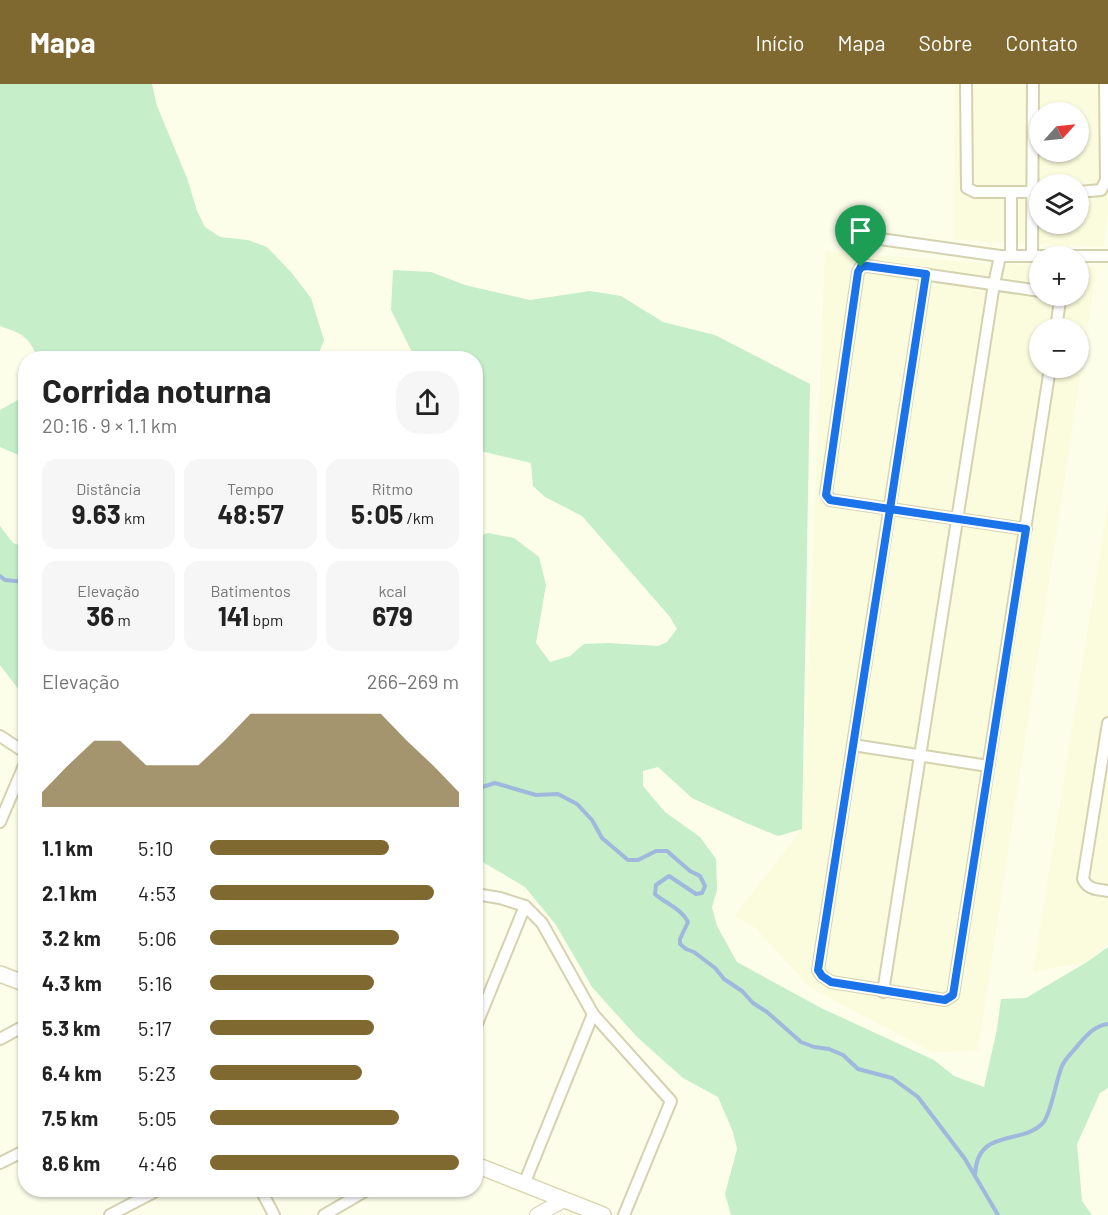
<!DOCTYPE html>
<html lang="pt">
<meta charset="utf-8">
<style>
:root{--surface:#fff;--page:#f6f6f6;--text:#222;--muted:#767676;--accent:#806931}
body{margin:0;font-family:Barlow,sans-serif;background:var(--page);color:var(--text);height:100vh;display:flex;flex-direction:column;font-size:22px;white-space:nowrap}
*{box-sizing:border-box;margin:0}
p{font-size:20px;color:var(--muted)}
.icon{flex:none;width:33px;height:33px;fill:none;stroke:currentColor;stroke-width:2;stroke-linecap:round;stroke-linejoin:round}
.map{position:relative;flex:1;overflow:hidden}
.details{position:absolute;left:18px;top:267px;width:465px;height:846px;display:flex;flex-direction:column;background:var(--surface);border-radius:24px;box-shadow:0 2px 4px #0004}
.details>*{flex:none}
.needle{width:39px;rotate:63deg}
.buttons{position:absolute;left:1029px;top:18px;display:grid;gap:12px}
.buttons a{display:grid;place-items:center;width:60px;height:60px;border-radius:50%;background:var(--surface);box-shadow:0 2px 4px #0004;font-size:30px}
.pin{position:absolute;display:grid;place-items:center;width:51px;height:51px;color:#fff;margin:-62px -26px;border-radius:50% 50% 50% 0;rotate:-45deg;box-shadow:0 0 6px #0007}
.pin .icon{rotate:45deg}
.round{display:grid;place-items:center;flex:none;width:63px;height:63px;border-radius:24px;background:var(--page)}
.head{display:flex;align-items:center;justify-content:space-between;height:102px;padding:0 24px}
h1{font-size:33px;font-weight:700;line-height:45px}
.metrics{display:grid;grid-template-columns:repeat(3,1fr);gap:9px;height:102px;padding:6px 24px}
.metrics div{display:grid;align-content:center;border-radius:15px;background:var(--page);text-align:center}
.metrics b{font-size:26px;font-weight:700}
.metrics small{font-size:16px;font-weight:400}
.metrics p{font-size:16px}
.chart{height:168px;padding:12px 24px}
.chart p{display:flex;justify-content:space-between}
.chart svg{width:100%;height:108px;margin-top:6px;fill:var(--accent);opacity:.7}
ul{padding:0 24px;list-style:none;font-size:20px}
li{display:grid;grid-template-columns:96px 72px 1fr;align-items:center;height:45px}
li i{height:15px;border-radius:8px;background:var(--accent)}
header{display:flex;align-items:center;gap:36px;box-sizing:border-box;height:84px;padding:0 30px;background:var(--accent);color:#fff}
header strong{font-size:28px}
nav{display:flex;gap:33px;margin-inline-start:auto;font-size:21px}
.map>svg:first-child{display:block}
.residential{fill:#fbfcdd;fill-rule:evenodd}
.green{fill:#c5eec9}
.lines{fill:none;stroke-linecap:round;stroke-linejoin:round}
.stream{stroke:#a0b7de;stroke-width:4}
.minor-casing{stroke:#d5d2b0;stroke-width:14}
.tertiary-casing{stroke:#d5d2b0;stroke-width:16}
.secondary-casing{stroke:#d9d5ac;stroke-width:18}
.minor{stroke:#fff;stroke-width:10}
.tertiary{stroke:#fff;stroke-width:14}
.secondary{stroke:#fff;stroke-width:15}
.route-casing{stroke:#fff;stroke-width:12}
.route{stroke:#1a73e8;stroke-width:8}
</style>
<header>
<strong>Mapa</strong>
<nav><a>Início</a><a>Mapa</a><a>Sobre</a><a>Contato</a></nav>
</header>
<div class="map">
<svg width="1108" height="1131" viewBox="0 0 1108 1131">
<rect width="100%" height="100%" fill="#fcfeea"/>
<g class="residential">
<path d="M955 0H1108V132L1103 163 954 156ZM1040 28H1078V68H1040ZM1040 100H1078V140H1040Z"/>
<path d="M825 167 998 180 1039 181 1040 212H1078L1079 182 1097 183 978 967 932 968 809 903 756 844 734 832 802 745ZM1040 244H1078V284H1040Z"/>
<path d="M1108 419V860L1087 878 1033 888Z"/>
</g>
<g class="green">
<path d="M0 0H152L157 22 187 94 197 127 205 143 220 153 248 156 267 163 291 188 311 214 324 256 317 274H38C28 252 23 250 0 242Z"/>
<path d="M393 186 431 188 465 201 530 216 590 207 621 212 663 238 715 251 810 300 802 745 778 752 746 739 692 714 658 683 643 687V702L665 728 700 753 716 775 717 806 712 823 717 842 737 878 821 924 934 976 954 992 984 1003 997 945 1001 915 1026 914 1087 878 1108 863V1004L1100 1009 1077 1060 1082 1117 1092 1131H731L725 1110 737 1065 733 1048 718 1013 683 994 637 953 592 903 556 841 525 803 476 774V453L488 449 514 454 539 473 546 501 536 559 550 578 570 572 584 560 608 559 658 562 667 558 677 545 670 533 582 432 545 413 533 402 531 379 476 366V274H415L391 226Z"/>
<path d="M25 312V374L0 363V326Z"/>
<path d="M0 442 13 459 25 463V614L0 581Z"/>
</g>
<g class="lines">
<g class="stream">
<path d="M0 492 5 496 26 498"/>
<path d="M476 705 495 699 536 711 558 710 577 720 592 736 602 754 628 776H638L656 767H667L690 787 700 792 705 802 702 809 696 810 669 792 656 801 655 810C666 820 681 824 688 838L680 855V860L686 865 694 868 715 884 724 895 742 907 753 919 767 928 801 958 814 963 829 965 843 971 858 985 892 994 918 1013 965 1075 998 1131"/>
<path d="M975 1091C977 1043 1021 1062 1043 1039 1051 1030 1056 996 1062 982 1066 973 1073 968 1079 960 1087 951 1094 942 1108 940"/>
</g>
<defs>
<g id="minor">
<path d="M966 0 967 104 975 108H1040"/>
<path d="M1078 108 1101 106 1106 96 1105 0"/>
<path d="M852 151 1000 172H1108"/>
<path d="M1011 172V108"/>
<path d="M1032 172 1033 0"/>
<path d="M926 190 818 886 822 892 831 898 945 916 953 911 1050 284"/>
<path d="M1056 244 1060 217 1059 212"/>
<path d="M1026 445 830 416 826 409 858 188 861 183 867 182 1040 207"/>
<path d="M1108 639 1083 795C1088 806 1097 805 1108 807"/>
<path d="M0 652 26 669"/>
<path d="M853 661 988 682"/>
<path d="M0 738 26 677"/>
<path d="M476 810 500 814 525 822 542 839 593 930 671 1017 624 1131"/>
<path d="M883 908 994 200 1000 172"/>
<path d="M476 942 525 822"/>
<path d="M0 955 26 941"/>
<path d="M0 1079 26 1066"/>
<path d="M524 1100 593 930"/>
<path d="M261 1106 274 1131"/>
<path d="M110 1131 158 1106"/>
<path d="M324 1131 367 1106"/>
</g>
<path id="tertiary" d="M537 1131 564 1116"/>
<g id="secondary">
<path d="M0 890 26 900"/>
<path d="M476 1081 603 1131"/>
</g>
</defs>
<use href="#minor" class="minor-casing"/>
<use href="#tertiary" class="tertiary-casing"/>
<use href="#secondary" class="secondary-casing"/>
<use href="#minor" class="minor"/>
<use href="#tertiary" class="tertiary"/>
<use href="#secondary" class="secondary"/>
</g>
<g class="lines">
<defs>
<path id="route" d="M861 183 858 188 826 411 830 416 890 425 818 886 822 892 831 898 945 916 953 911 1026 445 890 425 926 190 867 182 861 183"/>
</defs>
<use href="#route" class="route-casing"/>
<use href="#route" class="route"/>
</g>
</svg>
<div class="buttons">
<a><svg class="needle" viewBox="-14 -14 28 28"><path d="M0-13l5 13h-10z" fill="#e53935"/><path d="M0 13l5-13h-10z" fill="#767676"/></svg></a>
<a><svg class="icon" aria-label="layers" viewBox="0 0 24 24"><path d="M12 4l9 5-9 5-9-5zM3 14l9 5 9-5"/></svg></a>
<a>+</a>
<a>−</a>
</div>
<div class="pin" style="left:861px;top:183px;background:#1e9e55"><svg class="icon" aria-label="arrive" viewBox="0 0 24 24"><path d="M6 21V4h12l-3 4 3 4H6"/></svg></div>
<section class="details">
<div class="head"><div><h1>Corrida noturna</h1><p>20:16 · 9 × 1.1 km</p></div><a class="round"><svg class="icon" aria-label="share" viewBox="0 0 24 24"><path d="M12 15V3M7 8l5-5 5 5M5 13v7h14v-7"/></svg></a></div>
<div class="metrics">
<div><p>Distância</p><b>9.63<small> km</small></b></div>
<div><p>Tempo</p><b>48:57</b></div>
<div><p>Ritmo</p><b>5:05<small> /km</small></b></div>
</div>
<div class="metrics">
<div><p>Elevação</p><b>36<small> m</small></b></div>
<div><p>Batimentos</p><b>141<small> bpm</small></b></div>
<div><p>kcal</p><b>679</b></div>
</div>
<div class="chart"><p><span>Elevação</span>266–269 m</p>
<svg viewBox="0 0 160 44" preserveAspectRatio="none"><path d="M0 44V38L10 27L20 17L30 17L40 27L50 27L60 27L70 17L80 6L90 6L100 6L110 6L120 6L130 6L140 17L150 27L160 38V44z"/></svg>
</div>
<ul>
<li><b>1.1 km</b>5:10<i style="width:72%"></i></li>
<li><b>2.1 km</b>4:53<i style="width:90%"></i></li>
<li><b>3.2 km</b>5:06<i style="width:76%"></i></li>
<li><b>4.3 km</b>5:16<i style="width:66%"></i></li>
<li><b>5.3 km</b>5:17<i style="width:66%"></i></li>
<li><b>6.4 km</b>5:23<i style="width:61%"></i></li>
<li><b>7.5 km</b>5:05<i style="width:76%"></i></li>
<li><b>8.6 km</b>4:46<i style="width:100%"></i></li>
</ul>
</section>
</div>
